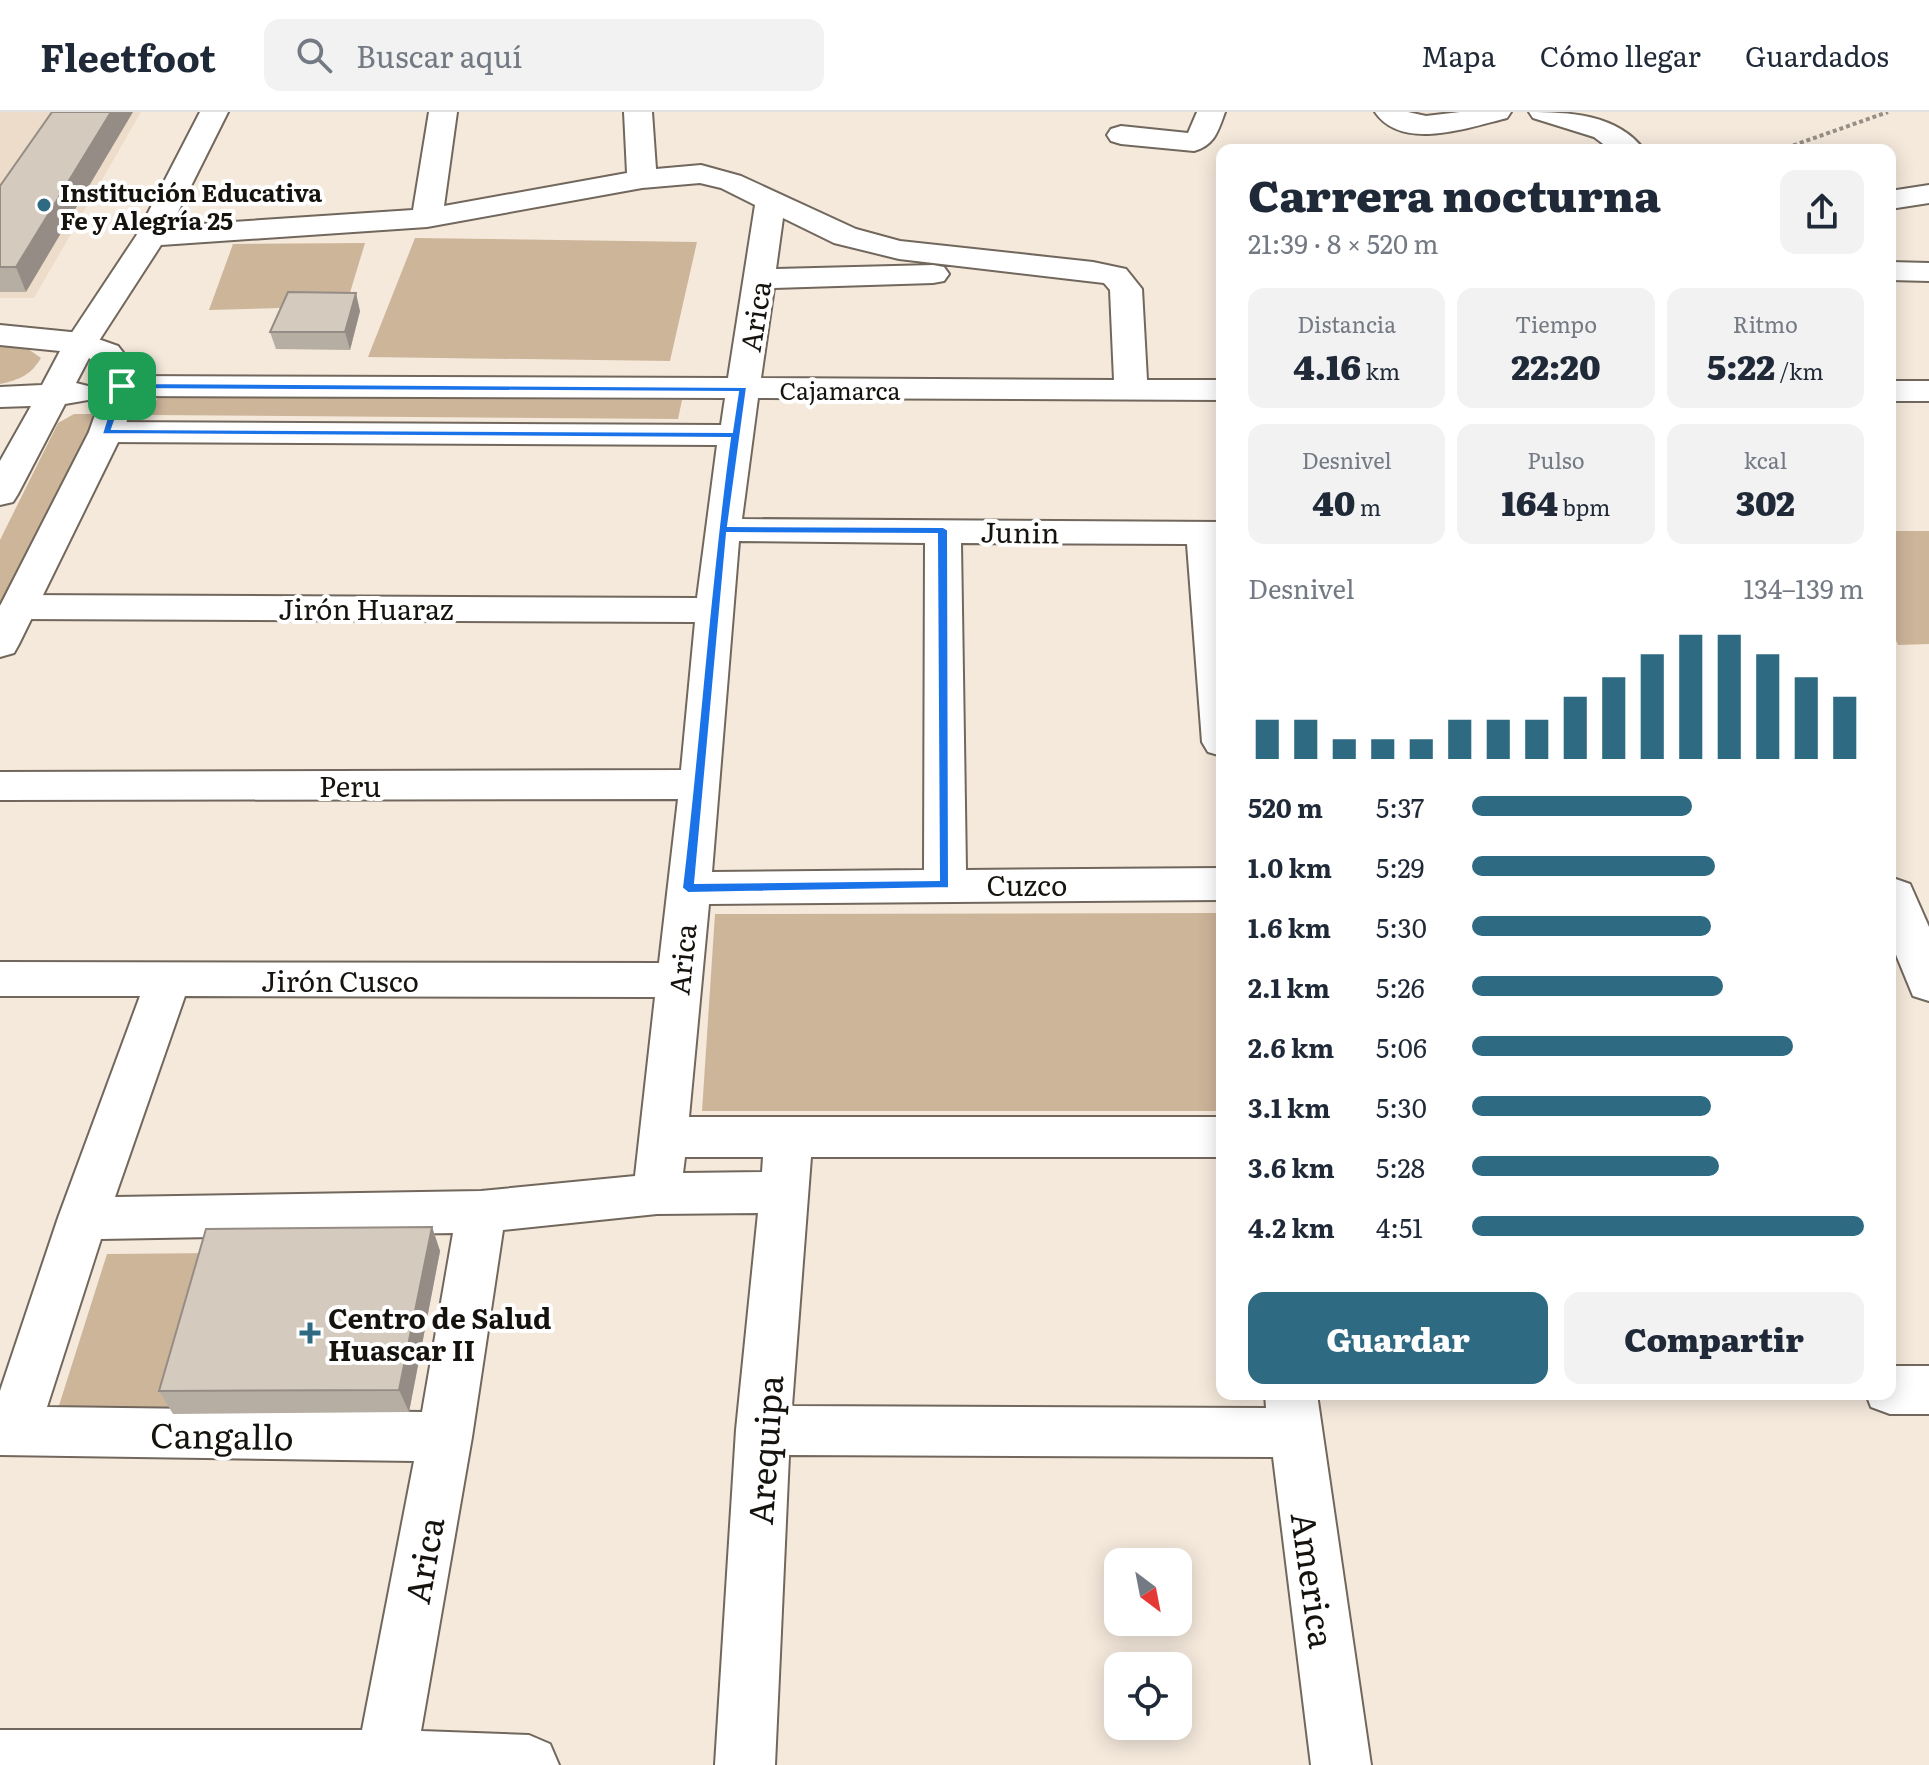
<!DOCTYPE html>
<html lang="es">
<meta charset="utf-8">
<style>
:root{--surface:#fff;--page:#f2f2f3;--text:#1f2937;--muted:#747a83;--line:#e0e1e3;--accent:#2e6a81}
body{margin:0;font-family:Literata,serif;background:var(--page);color:var(--text);height:100vh;display:flex;flex-direction:column;font-size:30px;white-space:nowrap}
*{box-sizing:border-box;margin:0}
p{font-size:26px;color:var(--muted)}
.icon{flex:none;width:44px;height:44px;fill:none;stroke:currentColor;stroke-width:2;stroke-linecap:round;stroke-linejoin:round}
.map{position:relative;flex:1;overflow:hidden}
.drawer{position:absolute;left:1216px;top:32px;width:680px;height:1256px;display:flex;flex-direction:column;background:var(--surface);border-radius:16px;box-shadow:0 4px 20px #0003}
.drawer>*{flex:none}
.needle{width:52px;rotate:148deg}
.fabs{position:absolute;left:1104px;top:1436px;display:grid;gap:16px}
.fabs a{display:grid;place-items:center;width:88px;height:88px;border-radius:16px;background:var(--surface);box-shadow:0 4px 20px #0003;font-size:40px}
.pin{position:absolute;display:grid;place-items:center;width:68px;height:68px;color:#fff;margin:-34px;border-radius:16px;box-shadow:0 4px 12px #0006}
.round{display:grid;place-items:center;flex:none;width:84px;height:84px;border-radius:16px;background:var(--page)}
.headline{display:flex;align-items:center;justify-content:space-between;height:136px;padding:0 32px}
h1{font-size:44px;font-weight:800;line-height:60px}
.metrics{display:grid;grid-template-columns:repeat(3,1fr);gap:12px;height:136px;padding:8px 32px}
.metrics div{display:grid;align-content:center;border-radius:16px;background:var(--page);text-align:center}
.metrics b{font-size:34px;font-weight:800}
.metrics small{font-size:22px;font-weight:400}
.metrics p{font-size:22px}
.chart{height:224px;padding:16px 32px}
.chart p{display:flex;justify-content:space-between}
.chart svg{width:100%;height:144px;margin-top:8px;stroke:var(--accent);stroke-width:6}
.button{display:flex;gap:16px;margin-top:auto;padding:16px 32px}
.button a{flex:1;height:92px;border-radius:16px;background:var(--accent);color:#fff;font-size:32px;font-weight:800;line-height:92px;text-align:center}
.button a+a{background:var(--page);color:var(--text)}
ul{padding:0 32px;list-style:none;font-size:26px}
li{display:grid;grid-template-columns:128px 96px 1fr;align-items:center;height:60px}
li i{height:20px;border-radius:10px;background:var(--accent)}
header{display:flex;align-items:center;gap:48px;box-sizing:border-box;height:112px;padding:0 40px;background:var(--surface);border-bottom:2px solid var(--line)}
header strong{font-size:38px}
nav{display:flex;gap:44px;margin-inline-start:auto;font-size:28px}
.search{width:560px;height:72px;background:var(--page);display:flex;align-items:center;gap:20px;box-sizing:border-box;padding:0 28px;border-radius:16px;color:var(--muted);font-size:30px}
.map>svg:first-child{display:block}
.built{fill:#eddcc9}
.green{fill:#cdb59a}
.lines{fill:none;stroke-linecap:round;stroke-linejoin:round}
.minor-casing{stroke:#71675c;stroke-width:4}
.tertiary-casing{stroke:#71675c;stroke-width:4}
.path{stroke:#978e85;stroke-width:4;stroke-dasharray:4 3;stroke-linecap:butt}
.minor{fill:#fff;fill-rule:evenodd}
.tertiary{fill:#fff;fill-rule:evenodd}
.wall{fill:#b7aea3}
.shaded-wall{fill:#958d85}
.building{fill:#d5cabe;stroke:#958d85;stroke-width:2}
.route{fill:#1a73e8;stroke:#fff;stroke-width:2;fill-rule:evenodd}
.poi-dot{fill:#2e6a81;stroke:#fff;stroke-width:3}
.labels{text-anchor:middle;dominant-baseline:central;stroke-width:8;stroke-linejoin:round;paint-order:stroke}
.far-poi-label{font-size:24px;font-weight:bold;fill:#16120e;stroke:#fff;text-anchor:start}
.far-street-label{font-size:24px;fill:#16120e;stroke:#fff}
.street-label{font-size:28px;fill:#16120e;stroke:#fff}
.poi-label{font-size:28px;font-weight:bold;fill:#16120e;stroke:#fff;text-anchor:start}
.near-street-label{font-size:34px;fill:#16120e;stroke:#fff}
</style>
<header>
<strong>Fleetfoot</strong>
<div class="search"><svg class="icon" aria-label="search" viewBox="0 0 24 24"><circle cx="10" cy="10" r="6"/><path d="M15 15l6 6"/></svg>Buscar aquí</div>
<nav><a>Mapa</a><a>Cómo llegar</a><a>Guardados</a></nav>
</header>
<div class="map">
<svg width="1929" height="1653" viewBox="0 0 1929 1653">
<rect width="100%" height="100%" fill="#f5e9dc"/>
<path class="built" d="M0 0H141L34 186H0Z"/>
<g class="green">
<path d="M415 126 697 130 670 249 368 245Z"/>
<path d="M365 131 346 194 209 198 233 132Z"/>
<path d="M0 230H18L41 246C31 263 19 268 0 272Z"/>
<path d="M158 285 682 288 678 307 149 303Z"/>
<path d="M74 302H92V313L0 502V428L58 311Z"/>
<path d="M1890 419H1929V532L1898 533 1890 515Z"/>
<path d="M1219 801 1222 832V999H702L715 802Z"/>
<path d="M218 1141 173 1302 56 1303 107 1142Z"/>
</g>
<g class="lines">
<defs>
<g id="minor">
<path d="M200 0H228L171 114 413 98 429 0H457L444 94 627 61 624 0H652L656 57 701 53 741 64 856 117 900 129 1093 150 1126 157 1142 177 1147 268H1222V288L758 286 742 407 1222 410V644L1208 640 1202 630 1187 432 961 431 966 758 1222 756V788L709 792 689 1005H1222V1045H811L792 1294 1266 1296 1265 1282H1317L1371 1653H1311L1273 1345 789 1343 775 1653H715L736 1318 758 1101 657 1102 503 1118 472 1325 421 1619 529 1623 550 1632 559 1653H0V1618H362L414 1349 0 1343V1279L58 1106 140 884H0V850L659 851 678 687 0 688V660L681 658 695 510 18 507 5 504 0 494 5 486 18 483 697 486 717 333 106 330 94 327 89 320 94 313 106 310 721 313 725 286 122 284 110 281 105 274 110 267 122 264 728 266 755 93 721 76 700 71 642 76 427 115 161 133 93 238 81 241 69 238 65 231 136 124ZM783 106 834 131 899 147 1104 171 1110 178 1114 268 761 266 774 176 933 171 944 169 949 162 944 155 933 153 776 157ZM739 429 925 431 924 758 712 760ZM185 884 655 885 635 1064 481 1079 115 1085ZM685 1045H763L762 1060 683 1061ZM453 1121 422 1300 47 1295 101 1127Z"/>
<path d="M1197 0H1225C1218 19 1215 33 1194 39L1121 32 1111 29 1107 23 1111 17 1121 14 1188 21Z"/>
<path d="M1375 0H1408L1426 4 1460 0H1511L1507 6C1470 15 1402 40 1375 0Z"/>
<path d="M1529 0C1568 0 1618 2 1644 38H1611L1594 25 1533 6Z"/>
<path d="M1929 73V91L1890 97V79Z"/>
<path d="M1890 150 1929 151V169L1890 168Z"/>
<rect x="1890" y="269" width="39" height="20"/>
<path d="M1890 765 1910 772 1929 815V889L1913 884 1890 828Z"/>
<path d="M1890 1254H1929V1302H1890L1871 1295 1866 1282H1890Z"/>
</g>
<path id="tertiary" d="M0 213 81 221 118 234 136 257 139 274 123 320 19 532 14 541 0 545V494L89 320 105 274 103 258 89 246 76 271 88 274 93 281 88 288 65 292 18 382 13 390 0 393V349L31 294 0 295V275L42 273 60 239 0 233Z"/>
</defs>
<use href="#minor" class="minor-casing"/>
<use href="#tertiary" class="tertiary-casing"/>
<path class="path" d="M1780 38 1888 0"/>
<use href="#minor" class="minor"/>
<use href="#tertiary" class="tertiary"/>
</g>
<g class="wall">
<path d="M0 74 26 180H0Z"/>
<path d="M360 199 350 238 276 237 270 220Z"/>
<path d="M432 1115 440 1139 409 1300 173 1302 159 1279Z"/>
</g>
<g class="shaded-wall">
<path d="M111 0H133L26 180 16 155Z"/>
<path d="M356 181 360 199 350 238 345 220Z"/>
<path d="M432 1115 440 1139 409 1300 399 1278Z"/>
</g>
<g class="building">
<path d="M52 0H111L16 155H0V74Z"/>
<path d="M288 180 356 181 345 220H270Z"/>
<path d="M432 1115 399 1278 159 1279 206 1117Z"/>
</g>
<path class="route" d="M122 271 747 275 728 414 943 415 948 418 949 776 688 781 682 776C700 626 709 476 730 326L102 322 117 274ZM126 277 738 280 732 320 112 317ZM727 421 937 422 939 768 695 771Z"/>
<g class="poi-dot">
<circle cx="44" cy="93" r="8"/>
<path d="M306 1209h8v8h8v8h-8v8h-8v-8h-8v-8h8z"/>
</g>
<g class="labels">
<g class="far-poi-label">
<text x="60" y="79">Institución Educativa<tspan x="60" dy="28">Fe y Alegría 25</tspan></text>
</g>
<g class="far-street-label">
<text x="840" y="277">Cajamarca</text>
</g>
<g class="street-label">
<text transform="translate(754 204) rotate(-81)">Arica</text>
<text transform="translate(1020 419) rotate(1)">Junin</text>
<text x="366" y="496">Jirón Huaraz</text>
<text x="350" y="673">Peru</text>
<text x="1027" y="772">Cuzco</text>
<text transform="translate(681 847) rotate(-84)">Arica</text>
<text x="340" y="868">Jirón Cusco</text>
</g>
<g class="poi-label">
<text x="328" y="1205">Centro de Salud<tspan x="328" dy="32">Huascar II</tspan></text>
</g>
<g class="near-street-label">
<text transform="translate(222 1322) rotate(1)">Cangallo</text>
<text transform="translate(763 1338) rotate(-86)">Arequipa</text>
<text transform="translate(422 1448) rotate(-80)">Arica</text>
<text transform="translate(1315 1468) rotate(82)">America</text>
</g>
</g>
</svg>
<div class="fabs">
<a><svg class="needle" viewBox="-14 -14 28 28"><path d="M0-13l5 13h-10z" fill="#e53935"/><path d="M0 13l5-13h-10z" fill="#747a83"/></svg></a>
<a><svg class="icon" aria-label="locate" viewBox="0 0 24 24"><circle cx="12" cy="12" r="6"/><path d="M12 2v4M12 18v4M2 12h4M18 12h4"/></svg></a>
</div>
<div class="pin" style="left:122px;top:274px;background:#1e9e55"><svg class="icon" aria-label="arrive" viewBox="0 0 24 24"><path d="M6 21V4h12l-3 4 3 4H6"/></svg></div>
<section class="drawer">
<div class="headline"><div><h1>Carrera nocturna</h1><p>21:39 · 8 × 520 m</p></div><a class="round"><svg class="icon" aria-label="share" viewBox="0 0 24 24"><path d="M12 15V3M7 8l5-5 5 5M5 13v7h14v-7"/></svg></a></div>
<div class="metrics">
<div><p>Distancia</p><b>4.16<small> km</small></b></div>
<div><p>Tiempo</p><b>22:20</b></div>
<div><p>Ritmo</p><b>5:22<small> /km</small></b></div>
</div>
<div class="metrics">
<div><p>Desnivel</p><b>40<small> m</small></b></div>
<div><p>Pulso</p><b>164<small> bpm</small></b></div>
<div><p>kcal</p><b>302</b></div>
</div>
<div class="chart"><p><span>Desnivel</span>134–139 m</p>
<svg viewBox="0 0 160 44" preserveAspectRatio="none"><path d="M5 44V32M15 44V32M25 44V38M35 44V38M45 44V38M55 44V32M65 44V32M75 44V32M85 44V25M95 44V19M105 44V12M115 44V6M125 44V6M135 44V12M145 44V19M155 44V25"/></svg>
</div>
<ul>
<li><b>520 m</b>5:37<i style="width:56%"></i></li>
<li><b>1.0 km</b>5:29<i style="width:62%"></i></li>
<li><b>1.6 km</b>5:30<i style="width:61%"></i></li>
<li><b>2.1 km</b>5:26<i style="width:64%"></i></li>
<li><b>2.6 km</b>5:06<i style="width:82%"></i></li>
<li><b>3.1 km</b>5:30<i style="width:61%"></i></li>
<li><b>3.6 km</b>5:28<i style="width:63%"></i></li>
<li><b>4.2 km</b>4:51<i style="width:100%"></i></li>
</ul>
<div class="button"><a>Guardar</a><a>Compartir</a></div>
</section>
</div>
